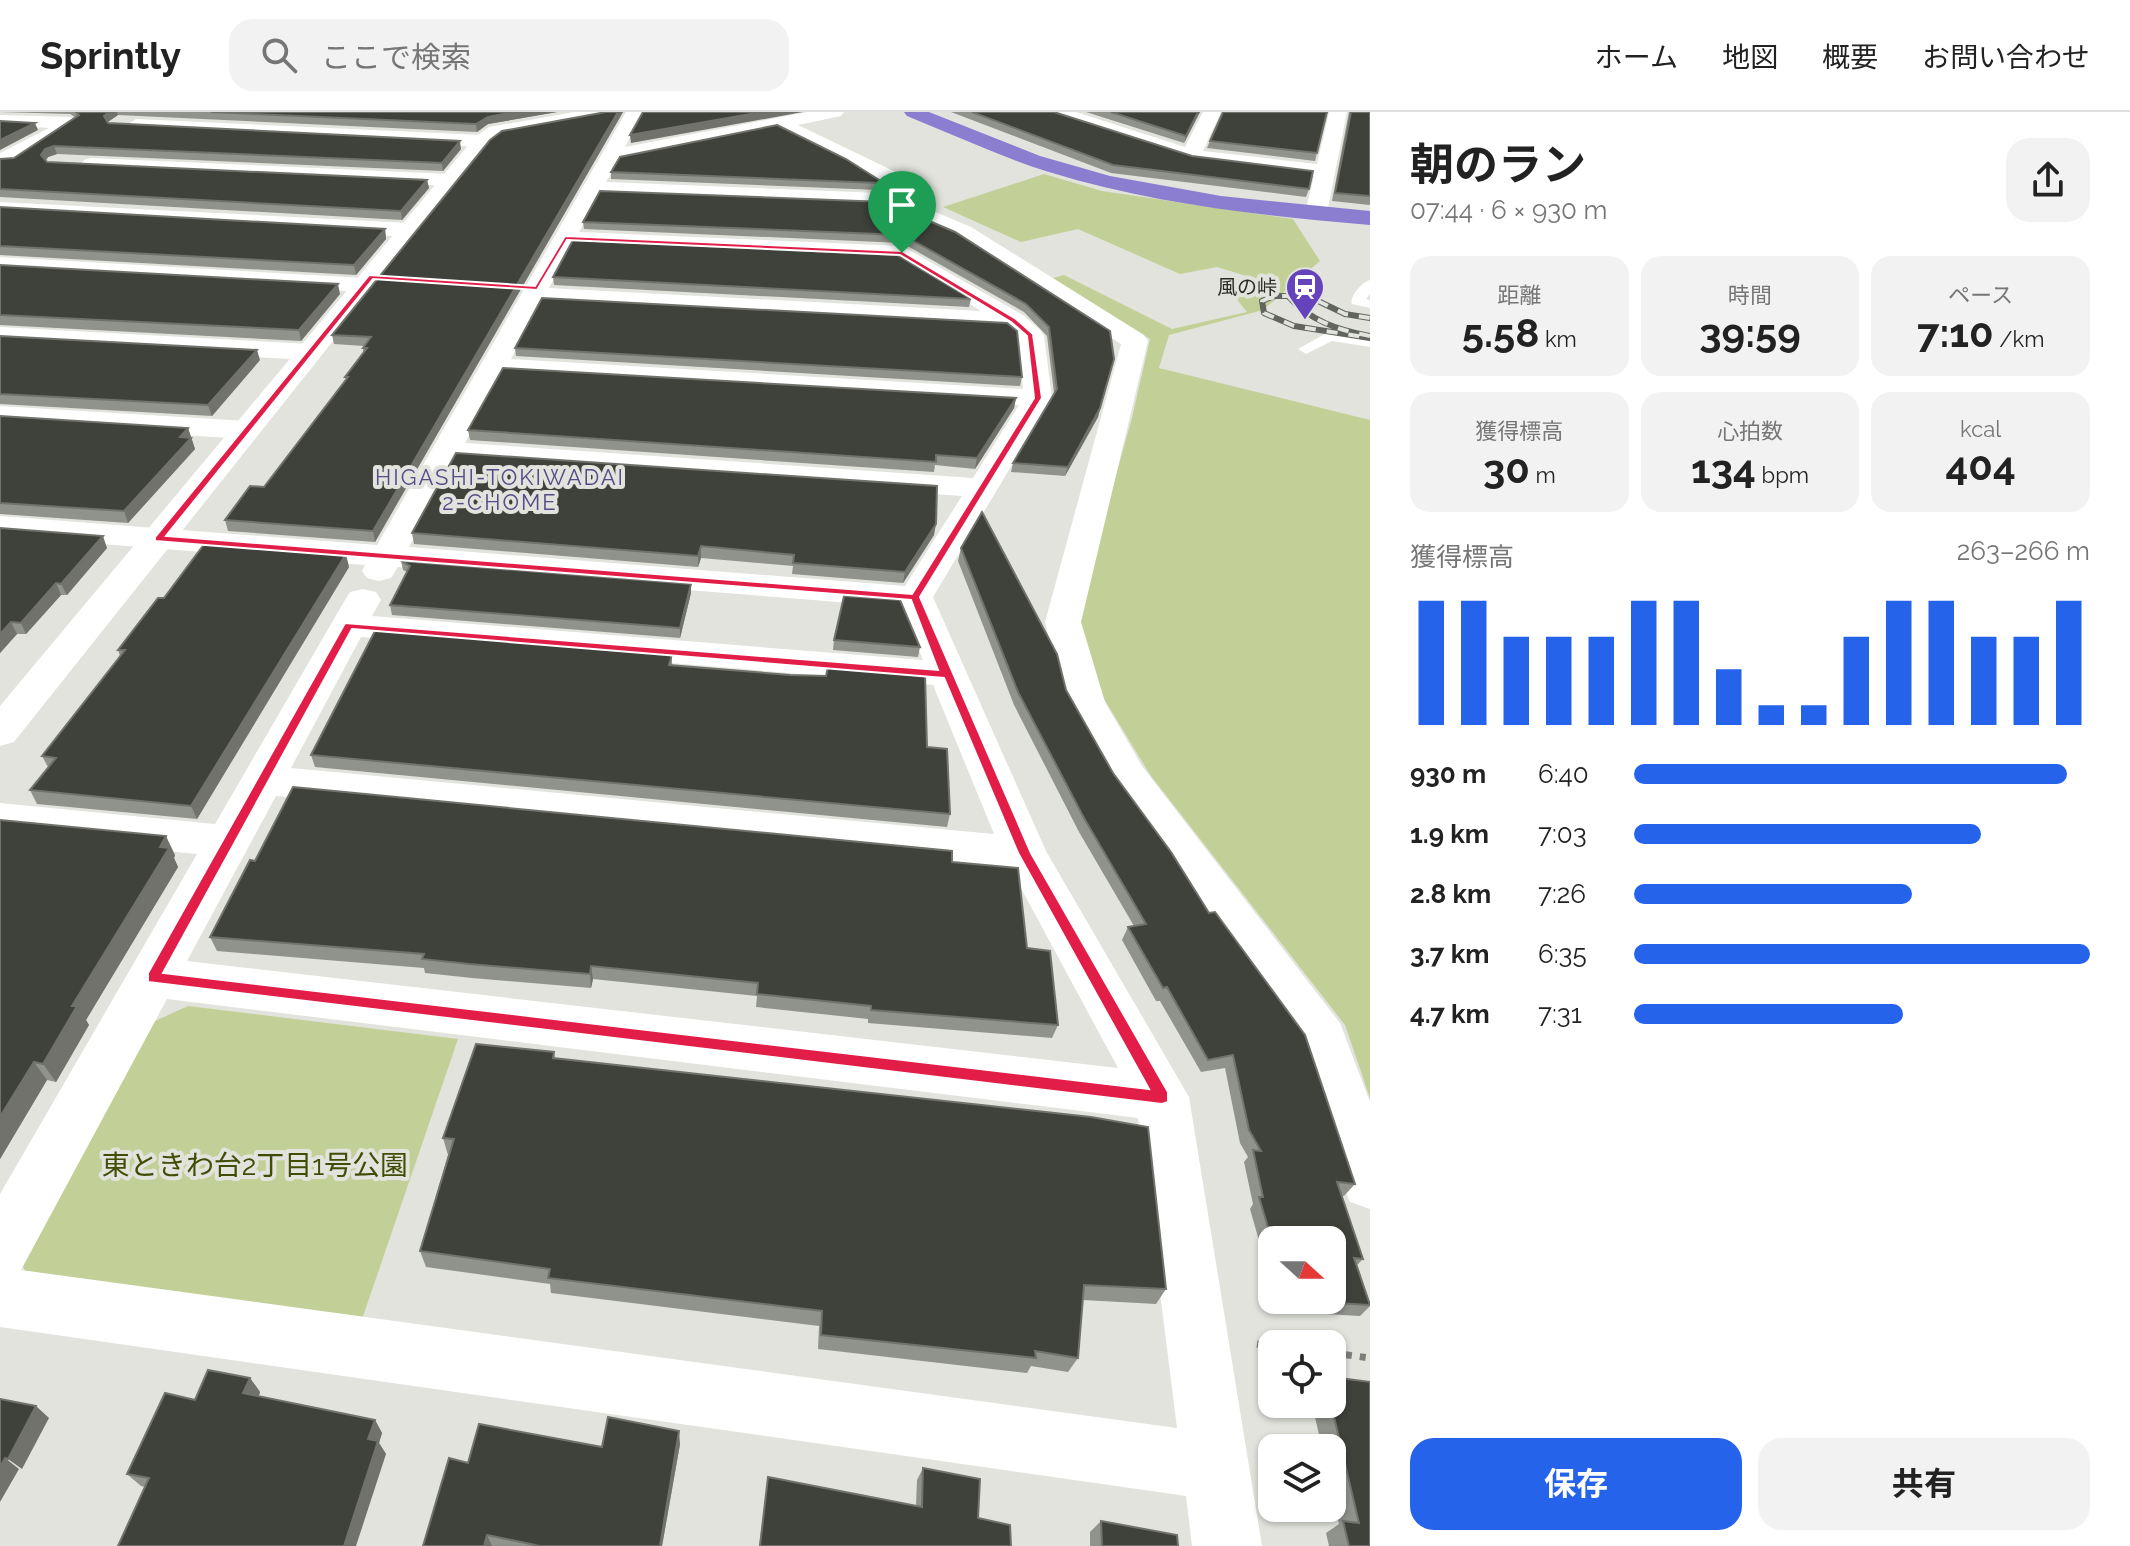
<!DOCTYPE html>
<html lang="ja">
<meta charset="utf-8">
<style>
:root{--surface:#fff;--page:#f2f2f2;--text:#222;--muted:#767676;--line:#e0e0e0;--accent:#2563eb}
body{margin:0;font-family:Raleway,"Noto Sans JP",sans-serif;background:var(--page);color:var(--text);height:100vh;display:flex;flex-direction:column;font-size:30px;white-space:nowrap}
*{box-sizing:border-box;margin:0}
p{font-size:26px;color:var(--muted)}
.icon{flex:none;width:44px;height:44px;fill:none;stroke:currentColor;stroke-width:2;stroke-linecap:round;stroke-linejoin:round}
.map{position:relative;flex:1;overflow:hidden}
.drawer{display:flex;flex-direction:column;background:var(--surface);width:760px}
.drawer>*{flex:none}
.needle{width:52px;rotate:111deg}
.buttons{position:absolute;left:1258px;top:1114px;display:grid;gap:16px}
.buttons a{display:grid;place-items:center;width:88px;height:88px;border-radius:16px;background:var(--surface);box-shadow:0 2px 6px #0004;font-size:40px}
.pin{position:absolute;display:grid;place-items:center;width:68px;height:68px;color:#fff;margin:-82px -34px;border-radius:50% 50% 50% 0;rotate:-45deg;box-shadow:0 0 8px #0007}
.pin .icon{rotate:45deg}
.round{display:grid;place-items:center;flex:none;width:84px;height:84px;border-radius:24px;background:var(--page)}
.headline{display:flex;align-items:center;justify-content:space-between;height:136px;padding:0 40px}
h1{font-size:44px;font-weight:700;line-height:60px}
.stats{display:grid;grid-template-columns:repeat(3,1fr);gap:12px;height:136px;padding:8px 40px}
.stats div{display:grid;align-content:center;border-radius:20px;background:var(--page);text-align:center}
.stats b{font-size:40px;font-weight:700}
.stats small{font-size:22px;font-weight:400}
.stats p{font-size:22px}
.chart{height:224px;padding:16px 40px}
.chart p{display:flex;justify-content:space-between}
.chart svg{width:100%;height:144px;margin-top:8px;stroke:var(--accent);stroke-width:6}
.primary-button{display:flex;gap:16px;margin-top:auto;padding:16px 40px}
.primary-button a{flex:1;height:92px;border-radius:24px;background:var(--accent);color:#fff;font-size:32px;font-weight:700;line-height:92px;text-align:center}
.primary-button a+a{background:var(--page);color:var(--text)}
ul{padding:0 40px;list-style:none;font-size:26px}
li{display:grid;grid-template-columns:128px 96px 1fr;align-items:center;height:60px}
li i{height:20px;border-radius:10px;background:var(--accent)}
header{display:flex;align-items:center;gap:48px;box-sizing:border-box;height:112px;padding:0 40px;background:var(--surface);border-bottom:2px solid var(--line)}
header strong{font-size:38px}
nav{display:flex;gap:44px;margin-inline-start:auto;font-size:28px}
.search{width:560px;height:72px;background:var(--page);display:flex;align-items:center;gap:20px;box-sizing:border-box;padding:0 28px;border-radius:24px;color:var(--muted);font-size:30px}
main{display:flex;flex:1;min-height:0}
.map>svg:first-child{display:block}
.green{fill:#c2d097}
.lines{fill:none;stroke-linecap:round;stroke-linejoin:round}
.path{stroke:#7e7f7a;stroke-width:7;stroke-dasharray:6 8;stroke-linecap:butt}
.lane{fill:#fff;fill-rule:evenodd}
.street{fill:#fff;fill-rule:evenodd}
.secondary{fill:#fff;fill-rule:evenodd}
.highway{fill:#8b7dd0;fill-rule:evenodd}
.rail-casing{stroke:#626460;stroke-width:6}
.rail{stroke:#e1e3dc;stroke-width:4;stroke-dasharray:11;stroke-linecap:butt}
.wall{fill:#90928c}
.shaded-wall{fill:#70726b}
.building{fill:#3f413b;stroke:#70726b;stroke-width:2}
.route{fill:#e11d48;stroke:#fff;stroke-width:2;fill-rule:evenodd}
.labels{text-anchor:middle;dominant-baseline:central;stroke-width:8;stroke-linejoin:round;paint-order:stroke}
.far-poi-label{font-size:20px;fill:#2a2b28;stroke:#e1e3dc;text-anchor:end}
.far-neighbourhood-label{font-size:22px;letter-spacing:2px;fill:#564a89;stroke:#e1e3dc}
.near-park-label{font-size:28px;fill:#414c04;stroke:#e1e3dc}
</style>
<header>
<strong>Sprintly</strong>
<div class="search"><svg class="icon" aria-label="search" viewBox="0 0 24 24"><circle cx="10" cy="10" r="6"/><path d="M15 15l6 6"/></svg>ここで検索</div>
<nav><a>ホーム</a><a>地図</a><a>概要</a><a>お問い合わせ</a></nav>
</header>
<main>
<div class="map">
<svg width="1370" height="1434" viewBox="0 0 1370 1434">
<rect width="100%" height="100%" fill="#e1e3dc"/>
<g class="green">
<path d="M1044 62 1102 79 1293 107 1320 149 1263 198 1169 223 1159 256 1370 308V986L1345 913 1151 664 1093 569 1078 499 1132 306 1150 227 1046 168 1064 163 1172 217 1247 200 1234 184 1253 166 1217 155 1180 162 1078 117 1021 130 943 95Z"/>
<path d="M188 894 458 927 358 1219 30 1172 16 1136 144 914Z"/>
</g>
<g class="lines">
<g class="path">
<path d="M1257 1232 1272 1234"/>
<path d="M1332 1241 1370 1246"/>
</g>
<g class="lane">
<path d="M1370 168V182L1366 187 1370 188V196L1352 192C1349 185 1362 170 1370 168Z"/>
<path d="M1330 219 1370 225V235L1332 229 1306 242 1298 237Z"/>
</g>
<g class="street">
<path d="M626 0H644L625 35 807 0H844L841 4 798 13 900 62 903 66 900 85 971 115 1144 223 1148 229 1081 510 1105 590 1142 654 1340 911 1370 990V1097L1350 1090 1342 1071 1299 935 1111 673 1065 590 1045 510 1121 232 955 125 885 94 599 83 579 120 902 134 1023 203 1040 218 1044 224 1052 286 933 485 1046 739 1189 985 1262 1434H1192L1186 1384 0 1215V1082L197 742 0 723V691L215 712 345 488 350 480 363 477 376 480 381 488 372 504 923 548 901 495 398 455 391 466 379 469 367 466 362 459 365 453 0 424V404L377 433ZM777 17 882 69 880 81 606 70 618 49ZM572 133 897 148 981 199 549 176ZM541 191 1007 216 1018 226 1023 277 511 247ZM502 263 1019 293 973 366 465 331ZM456 349 962 384 905 474 409 435ZM361 525 933 573 994 722 291 656ZM276 684 1010 756 1118 956 187 849ZM167 887 1138 1006 1177 1316 21 1158Z"/>
<path d="M1049 0H1076L1185 35 1203 0H1221L1203 39 1317 52 1329 0H1347L1327 101 1316 108 1305 101 1314 64 1191 49 1052 4Z"/>
<path d="M0 3 70 5 79 11 15 51 0 53V41L49 16 0 13Z"/>
<path d="M136 7 482 23 492 29 482 35 129 17 127 13Z"/>
<path d="M91 46 450 62 460 68 450 74 84 56 81 52 84 48Z"/>
<path d="M0 90 410 111 421 118 410 125 0 102Z"/>
<path d="M0 145 364 166 373 168 376 173 373 178 364 180 0 159Z"/>
<path d="M0 215 310 232 319 234 323 240 319 246 310 248 0 231Z"/>
<path d="M0 294 247 309 257 312 262 318 257 324 247 327 0 312Z"/>
</g>
<path class="secondary" d="M574 0H614L605 5 502 24 489 33 14 630 0 634V594L475 25 489 15Z"/>
<path class="highway" d="M904 0H929L1040 44 1110 64 1221 84 1370 99V113C1262 104 1153 92 1049 60 1001 45 954 23 907 4Z"/>
<defs>
<g id="rail">
<path d="M1318 189 1345 202 1370 206"/>
<path d="M1370 224C1338 218 1310 209 1288 184H1274L1262 189 1264 201 1294 214 1370 226"/>
</g>
</defs>
<use href="#rail" class="rail-casing"/>
<use href="#rail" class="rail"/>
</g>
<g class="wall">
<path d="M0 0H557L488 12 477 20 118 3 108 10V11L461 37 443 59 57 42 48 45 46 48 47 50 427 68 429 76 402 108 0 85V47L14 46 75 5 70 2Z"/>
<path d="M606 0H623L375 430 228 419 225 408 264 375 346 268 345 265 363 241V236L364 234 334 232 332 223Z"/>
<path d="M951 0H1054L1192 44 1309 77 1306 85 1111 61Z"/>
<path d="M1086 0H1200L1184 31Z"/>
<path d="M1349 0H1370V93L1332 89Z"/>
<path d="M1210 29 1317 41 1315 49 1207 36Z"/>
<path d="M611 60 879 68 877 78 611 67Z"/>
<path d="M885 90 1114 247 1098 305 1065 364 1011 360 1013 351 1054 281 1047 224 1024 200 902 131 584 117 583 110Z"/>
<path d="M0 95 385 117 386 127 356 163 0 143Z"/>
<path d="M0 153 340 182 301 229 0 213Z"/>
<path d="M553 165 971 187 969 195 554 173Z"/>
<path d="M0 224 260 248 212 304 0 292Z"/>
<path d="M515 236 1022 265 1020 274 516 244Z"/>
<path d="M1016 286 1014 296 975 357 935 353 934 360 470 328 468 318Z"/>
<path d="M0 304 188 316 195 337 128 411 0 402Z"/>
<path d="M0 416 107 436 67 483H61L26 522H17L0 541Z"/>
<path d="M412 421 934 423 903 471 792 462 793 454 701 446 698 455 414 432Z"/>
<path d="M961 436 1066 578 1113 661 1355 1072 1344 1084H1342L1363 1147 1357 1153 1370 1191V1194L1360 1204 1308 1201 1304 1188H1332V1128H1272V1153H1266L1250 1097 1253 1092 1244 1050 1248 1045 1240 1031 1225 956 1201 960 1160 889H1156L1122 828 1128 815 1134 814 1079 720 1014 593 958 449Z"/>
<path d="M401 449 691 481 680 526 392 503 390 493 407 460 403 458Z"/>
<path d="M349 455 197 707 37 692 30 678 48 655 42 644 120 544 118 538 164 486Z"/>
<path d="M834 528 920 535 918 545 833 538Z"/>
<path d="M672 542V554L927 635 950 702 947 715 315 655 311 643Z"/>
<path d="M0 708 175 743 174 746 178 755 86 908 89 913 56 970 47 968 0 1047Z"/>
<path d="M952 750 1027 836 1058 913 1052 926 868 911V907L756 895 757 884 593 867 591 876 472 866 425 861 424 856 217 839 210 825Z"/>
<path d="M554 940 555 946 1166 1177 1156 1192 1083 1188 1078 1246 1068 1260 1031 1254 1027 1261 818 1237 819 1214 551 1181 550 1172 426 1155 420 1139 448 1043 443 1026Z"/>
<path d="M250 1266 260 1280 259 1284 375 1308 382 1321 379 1331 386 1342 145 1375 141 1374 127 1362 195 1288Z"/>
<path d="M1312 1292H1332L1370 1434H1329L1326 1421 1339 1412 1332 1380V1336H1322Z"/>
<path d="M680 1332 662 1434H423L468 1351 602 1335Z"/>
<path d="M923 1356 978 1406 1011 1434H759L768 1365 916 1394 917 1368Z"/>
<path d="M1101 1409 1178 1434H1090V1420Z"/>
</g>
<g class="shaded-wall">
<path d="M109 0H117L118 3 106 11 104 4Z"/>
<path d="M514 0H557L488 12 477 20 476 12 488 5Z"/>
<path d="M618 0H623L375 430 373 419Z"/>
<path d="M762 0H803L631 31 630 23Z"/>
<path d="M1198 0H1200L1184 31 1186 24Z"/>
<path d="M35 11 38 18 0 38V28Z"/>
<path d="M460 29 461 37 443 59 442 51Z"/>
<path d="M54 34 57 42 48 45 44 51 41 43 45 37Z"/>
<path d="M427 68 429 76 402 108 401 99Z"/>
<path d="M385 117 386 127 356 163 354 153Z"/>
<path d="M338 172 340 182 301 229 299 218Z"/>
<path d="M257 238 260 248 212 304 208 293Z"/>
<path d="M1016 286 1014 296 975 357 977 346Z"/>
<path d="M1100 296 1098 305 1065 364 1068 355Z"/>
<path d="M188 316 195 337 128 411 124 399Z"/>
<path d="M936 412 934 423 903 471 905 460Z"/>
<path d="M103 424 107 436 67 483 61 472Z"/>
<path d="M701 434V446L698 455V444Z"/>
<path d="M346 442 349 455 197 707 191 694Z"/>
<path d="M56 471 61 483 26 522 21 511Z"/>
<path d="M691 472V481L680 526V516Z"/>
<path d="M11 510 17 522 0 541V522Z"/>
<path d="M166 724 175 743 174 746 178 755 86 908 89 913 56 970 43 952 72 894Z"/>
<path d="M591 854 593 867 591 876 590 862Z"/>
<path d="M34 950 47 968 0 1047V1005Z"/>
<path d="M250 1266 260 1280 254 1295 243 1281Z"/>
<path d="M36 1294 49 1306 22 1357 8 1347Z"/>
<path d="M375 1308 382 1321 379 1331 386 1342 356 1434H344L368 1327Z"/>
<path d="M679 1319 680 1332 662 1434H660Z"/>
<path d="M5 1346 19 1357 0 1390V1355Z"/>
<path d="M487 1423 492 1434H484Z"/>
</g>
<g class="building">
<path d="M76 0H109L104 4 108 11 460 29 442 51 54 34 45 37 41 43 47 50 427 68 401 99 0 77V47L14 46 79 3Z"/>
<path d="M211 0H514L488 5 476 12Z"/>
<path d="M618 0 373 419 225 408 250 374 264 375 348 265H345L367 236H363L371 225 332 223 490 28 502 19 606 0Z"/>
<path d="M643 0H762L630 23Z"/>
<path d="M972 0H1054L1192 44 1313 59 1309 77 1113 53Z"/>
<path d="M1111 0H1198L1186 24Z"/>
<path d="M1223 0H1327L1317 41 1210 29Z"/>
<path d="M1351 0H1370V84L1335 81Z"/>
<path d="M0 9 35 11 0 28Z"/>
<path d="M777 13 846 47 879 68 878 71 611 60 620 45Z"/>
<path d="M600 79 885 90 955 120 1110 219 1114 247 1100 296 1068 355 1013 351 1057 277 1049 215 1026 192 903 123 583 110Z"/>
<path d="M0 95 385 117 354 153 0 134Z"/>
<path d="M573 128 897 143 971 187 553 165Z"/>
<path d="M0 153 338 172 299 218 0 203Z"/>
<path d="M542 186 1007 211 1017 219 1022 265 515 236Z"/>
<path d="M0 224 257 238 208 293 0 282Z"/>
<path d="M503 256 1016 286 977 346 936 343V350L468 318Z"/>
<path d="M0 304 188 316 180 325 191 326 124 399 0 391Z"/>
<path d="M456 341 937 374 936 412 905 460 793 451 794 443 701 434 698 444 412 421Z"/>
<path d="M982 400 1057 542 1066 578 1113 661 1171 740 1209 801 1215 800 1305 923 1355 1072 1337 1070 1363 1147 1354 1146 1370 1193 1319 1190 1318 1188H1332V1128H1272V1129L1259 1085H1263L1253 1038 1261 1039 1249 1018 1233 943 1208 948 1167 875 1163 876 1128 815 1146 812 1084 706 1018 580 961 436Z"/>
<path d="M0 416 103 424 61 472 56 471 21 511 11 510 0 522Z"/>
<path d="M205 431 346 442 191 694 30 678 56 646 42 644 125 538H118L158 486H164Z"/>
<path d="M401 449 691 472 680 516 390 493 410 454Z"/>
<path d="M844 484 900 488 920 535 834 528Z"/>
<path d="M376 517 672 542 669 553 790 563 826 564 828 555 925 563 927 635 947 637 950 702 311 643Z"/>
<path d="M293 675 952 739V750L1018 756 1027 836 1050 839 1058 913 871 898V894L757 882 758 871 591 854 590 862 469 852 422 847 424 842 210 825 250 748 255 749Z"/>
<path d="M0 708 166 724 160 735 169 736 72 894H77L43 952 34 950 0 1005Z"/>
<path d="M476 932 554 940 553 946 1091 1005 1148 1015 1166 1177 1084 1173 1078 1246 1035 1239 1036 1246 821 1223 822 1199 548 1166 550 1157 420 1139 454 1027 443 1026Z"/>
<path d="M208 1258 250 1266 243 1281 375 1308 368 1327 378 1329 344 1434H118L149 1366 127 1362 165 1281 195 1288Z"/>
<path d="M1332 1265 1370 1270V1434H1349L1343 1409 1359 1411 1331 1292H1332Z"/>
<path d="M0 1287 36 1294 8 1347 5 1346 0 1355Z"/>
<path d="M608 1305 679 1319 660 1434H540L487 1423 484 1434H423L449 1346 468 1351 479 1312 602 1335Z"/>
<path d="M923 1356 980 1367 978 1406 1010 1413 1011 1434H760L768 1365 922 1395Z"/>
<path d="M1101 1409 1177 1423 1178 1434H1102Z"/>
</g>
<path class="route" d="M565 124 902 139 1016 207 1033 222 1042 286 920 485 1031 741 1168 980V990L1162 992 148 870V861L345 511 938 558 911 488 155 429V425L369 163 535 174ZM567 128 900 143 1011 210 1027 224 1034 286 912 482 166 424 373 167 537 178ZM352 517 944 566 1018 741 1149 977 163 861Z"/>
<defs>
<symbol id="station-pin" viewBox="-11 -11 22 30"><path d="M0 17L-7.5 6A9.5 9.5 0 1 1 7.5 6Z" fill="#6443bc" stroke="#e1e3dc"/><path d="M-3-6H3Q5-6 5-4V2Q5 4 3 4L4.5 6H3L1.5 4h-3L-3 6H-4.5L-3 4Q-5 4-5 2V-4Q-5-6-3-6ZM-3.5-4v3h7v-3ZM-3.5 1v1.5H-2V1ZM2 1v1.5H3.5V1Z" fill="#fff"/></symbol>
</defs>
<g fill-rule="evenodd">
<use href="#station-pin" x="1283" y="153" width="44" height="60"/>
</g>
<g class="labels">
<g class="far-poi-label">
<text x="1277" y="175">風の峠</text>
</g>
<g class="far-neighbourhood-label">
<text x="500" y="365">HIGASHI-TOKIWADAI<tspan x="500" dy="25">2-CHOME</tspan></text>
</g>
<g class="near-park-label">
<text x="255" y="1053">東ときわ台2丁目1号公園</text>
</g>
</g>
</svg>
<div class="buttons">
<a><svg class="needle" viewBox="-14 -14 28 28"><path d="M0-13l5 13h-10z" fill="#e53935"/><path d="M0 13l5-13h-10z" fill="#767676"/></svg></a>
<a><svg class="icon" aria-label="locate" viewBox="0 0 24 24"><circle cx="12" cy="12" r="6"/><path d="M12 2v4M12 18v4M2 12h4M18 12h4"/></svg></a>
<a><svg class="icon" aria-label="layers" viewBox="0 0 24 24"><path d="M12 4l9 5-9 5-9-5zM3 14l9 5 9-5"/></svg></a>
</div>
<div class="pin" style="left:902px;top:141px;background:#1e9e55"><svg class="icon" aria-label="arrive" viewBox="0 0 24 24"><path d="M6 21V4h12l-3 4 3 4H6"/></svg></div>
</div>
<section class="drawer">
<div class="headline"><div><h1>朝のラン</h1><p>07:44 · 6 × 930 m</p></div><a class="round"><svg class="icon" aria-label="share" viewBox="0 0 24 24"><path d="M12 15V3M7 8l5-5 5 5M5 13v7h14v-7"/></svg></a></div>
<div class="stats">
<div><p>距離</p><b>5.58<small> km</small></b></div>
<div><p>時間</p><b>39:59</b></div>
<div><p>ペース</p><b>7:10<small> /km</small></b></div>
</div>
<div class="stats">
<div><p>獲得標高</p><b>30<small> m</small></b></div>
<div><p>心拍数</p><b>134<small> bpm</small></b></div>
<div><p>kcal</p><b>404</b></div>
</div>
<div class="chart"><p><span>獲得標高</span>263–266 m</p>
<svg viewBox="0 0 160 44" preserveAspectRatio="none"><path d="M5 44V6M15 44V6M25 44V17M35 44V17M45 44V17M55 44V6M65 44V6M75 44V27M85 44V38M95 44V38M105 44V17M115 44V6M125 44V6M135 44V17M145 44V17M155 44V6"/></svg>
</div>
<ul>
<li><b>930 m</b>6:40<i style="width:95%"></i></li>
<li><b>1.9 km</b>7:03<i style="width:76%"></i></li>
<li><b>2.8 km</b>7:26<i style="width:61%"></i></li>
<li><b>3.7 km</b>6:35<i style="width:100%"></i></li>
<li><b>4.7 km</b>7:31<i style="width:59%"></i></li>
</ul>
<div class="primary-button"><a>保存</a><a>共有</a></div>
</section>
</main>
